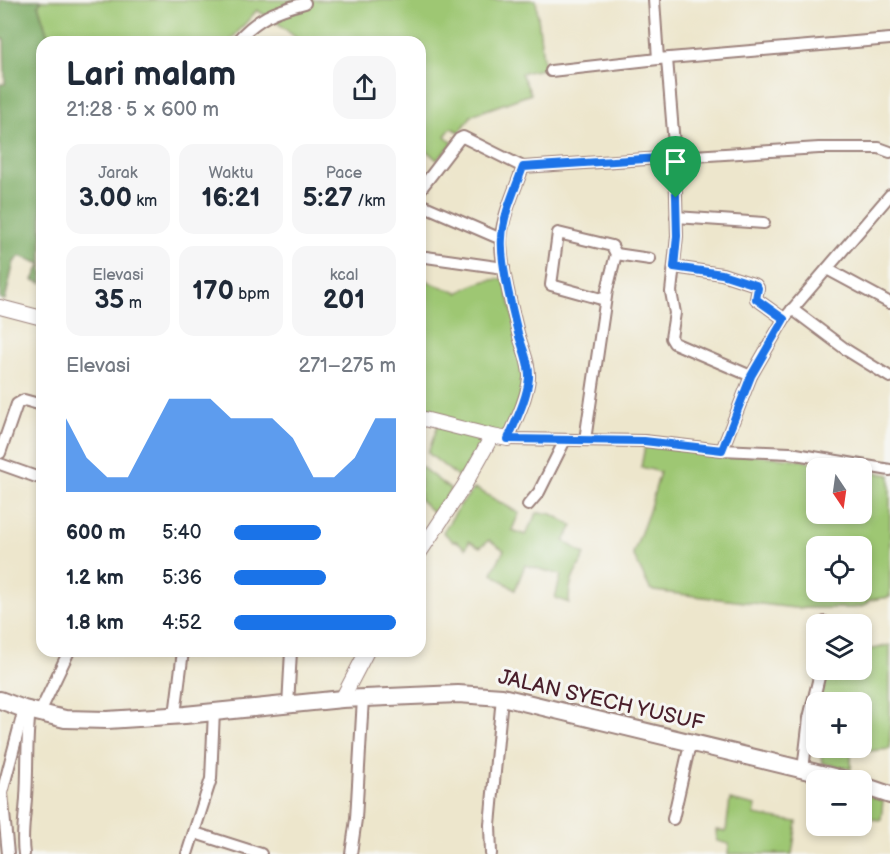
<!DOCTYPE html>
<html lang="id">
<meta charset="utf-8">
<style>
:root{--surface:#fff;--page:#f6f6f7;--text:#1f2937;--muted:#747a83;--accent:#1a73e8}
body{margin:0;font-family:"Balsamiq Sans",sans-serif;background:var(--page);color:var(--text);height:100vh;display:flex;flex-direction:column;font-size:22px;white-space:nowrap}
*{box-sizing:border-box;margin:0}
p{font-size:20px;color:var(--muted)}
.icon{flex:none;width:33px;height:33px;fill:none;stroke:currentColor;stroke-width:2;stroke-linecap:round;stroke-linejoin:round}
.map{position:relative;flex:1;overflow:hidden}
.side{position:absolute;left:36px;top:36px;width:390px;height:621px;display:flex;flex-direction:column;background:var(--surface);border-radius:18px;box-shadow:0 3px 9px #0003}
.side>*{flex:none}
.needle{width:39px;rotate:167deg}
.buttons{position:absolute;left:806px;top:458px;display:grid;gap:12px}
.buttons a{display:grid;place-items:center;width:66px;height:66px;border-radius:12px;background:var(--surface);box-shadow:0 3px 9px #0003;font-size:30px}
.pin{position:absolute;display:grid;place-items:center;width:51px;height:51px;color:#fff;margin:-62px -26px;border-radius:50% 50% 50% 0;rotate:-45deg;box-shadow:0 0 6px #0007}
.pin .icon{rotate:45deg}
.round{display:grid;place-items:center;flex:none;width:63px;height:63px;border-radius:18px;background:var(--page)}
.head{display:flex;align-items:center;justify-content:space-between;height:102px;padding:0 30px}
h1{font-size:33px;font-weight:800;line-height:45px}
.figures{display:grid;grid-template-columns:repeat(3,1fr);gap:9px;height:102px;padding:6px 30px}
.figures div{display:grid;align-content:center;border-radius:15px;background:var(--page);text-align:center}
.figures b{font-size:26px;font-weight:800}
.figures small{font-size:16px;font-weight:400}
.figures p{font-size:16px}
.chart{height:168px;padding:12px 30px}
.chart p{display:flex;justify-content:space-between}
.chart svg{width:100%;height:108px;margin-top:6px;fill:var(--accent);opacity:.7}
ul{padding:0 30px;list-style:none;font-size:20px}
li{display:grid;grid-template-columns:96px 72px 1fr;align-items:center;height:45px}
li i{height:15px;border-radius:8px;background:var(--accent)}
.map>svg:first-child{display:block}
.green{fill:#9ec773;stroke:#74734f;stroke-width:1.5;fill-rule:evenodd}
.forest{fill:#7eac65;stroke:#646648;stroke-width:1.5}
.lines{fill:none;stroke-linecap:round;stroke-linejoin:round}
.minor-casing{stroke:#9c827c;stroke-width:14}
.tertiary-casing{stroke:#9c827c;stroke-width:16}
.primary-casing{stroke:#9c827c;stroke-width:20}
.minor{stroke:#fff;stroke-width:10}
.tertiary{stroke:#fff;stroke-width:14}
.primary{stroke:#fff;stroke-width:16}
.route-casing{stroke:#fff;stroke-width:12}
.route{stroke:#1a73e8;stroke-width:8}
.labels{text-anchor:middle;dominant-baseline:central;stroke-width:6;stroke-linejoin:round;paint-order:stroke}
.street-label{font-size:21px;fill:#4a1f2b;stroke:#f6f6f2}
</style>
<div class="map">
<svg width="890" height="854" viewBox="0 0 890 854">
<rect width="100%" height="100%" fill="#f6f6f2"/>
<filter id="ink" filterUnits="userSpaceOnUse"><feTurbulence type="fractalNoise" baseFrequency=".0167" numOctaves="2"/><feDisplacementMap in="SourceGraphic" scale="12" xChannelSelector="R" yChannelSelector="G"/><feConvolveMatrix kernelMatrix="1 2 1 2 8 2 1 2 1" color-interpolation-filters="sRGB"/></filter>
<filter id="wash" filterUnits="userSpaceOnUse"><feTurbulence type="fractalNoise" baseFrequency=".008" numOctaves="4" result="noise"/><feDisplacementMap in="SourceGraphic" scale="24" xChannelSelector="R" yChannelSelector="G"/><feGaussianBlur stdDeviation="1.35" result="paint"/><feColorMatrix in="noise" values="0 0 0 0 0 0 0 0 0 0 0 0 0 0 0 0 0 1.4 0 .05"/><feComposite in="paint" operator="in"/></filter>
<g filter="url(#wash)">
<rect width="100%" height="100%" fill="#ede6cc"/>
<g class="green">
<path d="M42 0H536L544 69 521 73 531 94 472 115 460 132 451 128 445 136 453 143 437 160 420 145V42H301L279 24 257 10 229 42H50L38 4Z"/>
<path d="M420 275 431 283 458 293C473 284 486 279 504 279L526 368 525 384 511 424 494 448 458 477 428 453 441 416 420 411Z"/>
<path d="M645 446 787 458 851 468H816V513H861V470L890 475V597L870 600 864 606 853 608H794L654 591 650 589 633 554 649 511 660 472 641 467ZM816 546H861V591H816Z"/>
<path d="M420 466 451 490 435 514 420 500Z"/>
<path d="M475 488 519 513 512 530 525 535 537 513H550L573 526 564 541 585 555C575 574 569 580 569 603L555 598 561 575 525 565 515 590 492 573 504 550 489 540 480 547 469 541 466 548 456 541H453L443 532 461 504Z"/>
<path d="M890 645V749L860 752 861 702H817L825 669H861V649H873Z"/>
<path d="M820 747H851V769L822 763Z"/>
<path d="M861 794 883 800 881 820 861 818Z"/>
<path d="M730 800 756 806 754 815 797 822 792 854H728L729 844 717 841 716 830 726 831Z"/>
</g>
<path class="forest" d="M0 0H42L38 5 50 42H42V283L33 280 41 264 20 256 14 262 5 300 0 299V84H5L4 39H0Z"/>
</g>
<g filter="url(#ink)">
<g class="lines">
<defs>
<g id="minor">
<path d="M654 0 658 59 890 39"/>
<path d="M236 42C257 18 274 11 305 3"/>
<path d="M667 59 675 157 677 236 671 292 675 313 671 338 674 343 751 376"/>
<path d="M551 71 658 59"/>
<path d="M523 167C515 190 503 214 501 238 500 263 512 308 518 333 522 347 530 364 529 378 527 398 516 421 508 439L644 441 722 450 751 376 784 319 890 195"/>
<path d="M523 167 819 148H879L890 152"/>
<path d="M420 190 459 139 463 137 523 167"/>
<path d="M420 204 501 239"/>
<path d="M676 217 764 223"/>
<path d="M616 254 650 259"/>
<path d="M426 257 504 268"/>
<path d="M674 267 722 274 756 285 758 288 756 299 784 319"/>
<path d="M827 269 890 303"/>
<path d="M792 309 848 351 890 377"/>
<path d="M585 440 607 290 616 254 612 246 558 233 551 285 605 300"/>
<path d="M722 450 790 453 890 470"/>
<path d="M0 453 17 404 24 400 42 405"/>
<path d="M0 464 42 479"/>
<path d="M528 505 539 492 565 440"/>
<path d="M825 624V622"/>
<path d="M288 706 291 651"/>
<path d="M40 712 69 651"/>
<path d="M175 715 183 651"/>
<path d="M803 770 809 718 821 669"/>
<path d="M673 819 690 744"/>
<path d="M195 833 261 854"/>
<path d="M8 854 2 793 24 709"/>
<path d="M24 854C21 835 25 817 26 798 28 769 26 740 30 710"/>
<path d="M187 854 211 779 214 711"/>
<path d="M351 854 356 819 363 698"/>
<path d="M491 854 490 825 502 697"/>
</g>
<g id="tertiary">
<path d="M0 307 42 318"/>
<path d="M420 418 492 436"/>
<path d="M420 552 464 486 492 436 508 439"/>
<path d="M342 699 367 651"/>
</g>
<g id="primary">
<path d="M0 700 24 709 65 719 107 720 185 715 342 699 458 694 502 697 846 780"/>
<path d="M861 785 890 795"/>
</g>
</defs>
<use href="#minor" class="minor-casing"/>
<use href="#tertiary" class="tertiary-casing"/>
<use href="#primary" class="primary-casing"/>
<use href="#minor" class="minor"/>
<use href="#tertiary" class="tertiary"/>
<use href="#primary" class="primary"/>
</g>
</g>
<g class="lines" filter="url(#ink)">
<defs>
<path id="route" d="M675 157 677 236 674 267 722 274 756 285 758 288 756 299 784 319 751 376 722 450 644 441 508 439C516 420 527 399 529 378 530 364 522 347 518 333 512 308 500 263 502 238 503 214 515 190 523 167Z"/>
</defs>
<use href="#route" class="route-casing"/>
<use href="#route" class="route"/>
</g>
<g class="labels">
<g class="street-label">
<text transform="translate(601 700) rotate(13)">JALAN SYECH YUSUF</text>
</g>
</g>
</svg>
<div class="buttons">
<a><svg class="needle" viewBox="-14 -14 28 28"><path d="M0-13l5 13h-10z" fill="#e53935"/><path d="M0 13l5-13h-10z" fill="#747a83"/></svg></a>
<a><svg class="icon" aria-label="locate" viewBox="0 0 24 24"><circle cx="12" cy="12" r="6"/><path d="M12 2v4M12 18v4M2 12h4M18 12h4"/></svg></a>
<a><svg class="icon" aria-label="layers" viewBox="0 0 24 24"><path d="M12 4l9 5-9 5-9-5zM3 14l9 5 9-5"/></svg></a>
<a>+</a>
<a>−</a>
</div>
<div class="pin" style="left:676px;top:198px;background:#1e9e55"><svg class="icon" aria-label="arrive" viewBox="0 0 24 24"><path d="M6 21V4h12l-3 4 3 4H6"/></svg></div>
<section class="side">
<div class="head"><div><h1>Lari malam</h1><p>21:28 · 5 × 600 m</p></div><a class="round"><svg class="icon" aria-label="share" viewBox="0 0 24 24"><path d="M12 15V3M7 8l5-5 5 5M5 13v7h14v-7"/></svg></a></div>
<div class="figures">
<div><p>Jarak</p><b>3.00<small> km</small></b></div>
<div><p>Waktu</p><b>16:21</b></div>
<div><p>Pace</p><b>5:27<small> /km</small></b></div>
</div>
<div class="figures">
<div><p>Elevasi</p><b>35<small> m</small></b></div>
<div><b>170<small> bpm</small></b></div>
<div><p>kcal</p><b>201</b></div>
</div>
<div class="chart"><p><span>Elevasi</span>271–275 m</p>
<svg viewBox="0 0 160 44" preserveAspectRatio="none"><path d="M0 44V14L10 30L20 38L30 38L40 22L50 6L60 6L70 6L80 14L90 14L100 14L110 22L120 38L130 38L140 30L150 14L160 14V44z"/></svg>
</div>
<ul>
<li><b>600 m</b>5:40<i style="width:54%"></i></li>
<li><b>1.2 km</b>5:36<i style="width:57%"></i></li>
<li><b>1.8 km</b>4:52<i style="width:100%"></i></li>
</ul>
</section>
</div>
